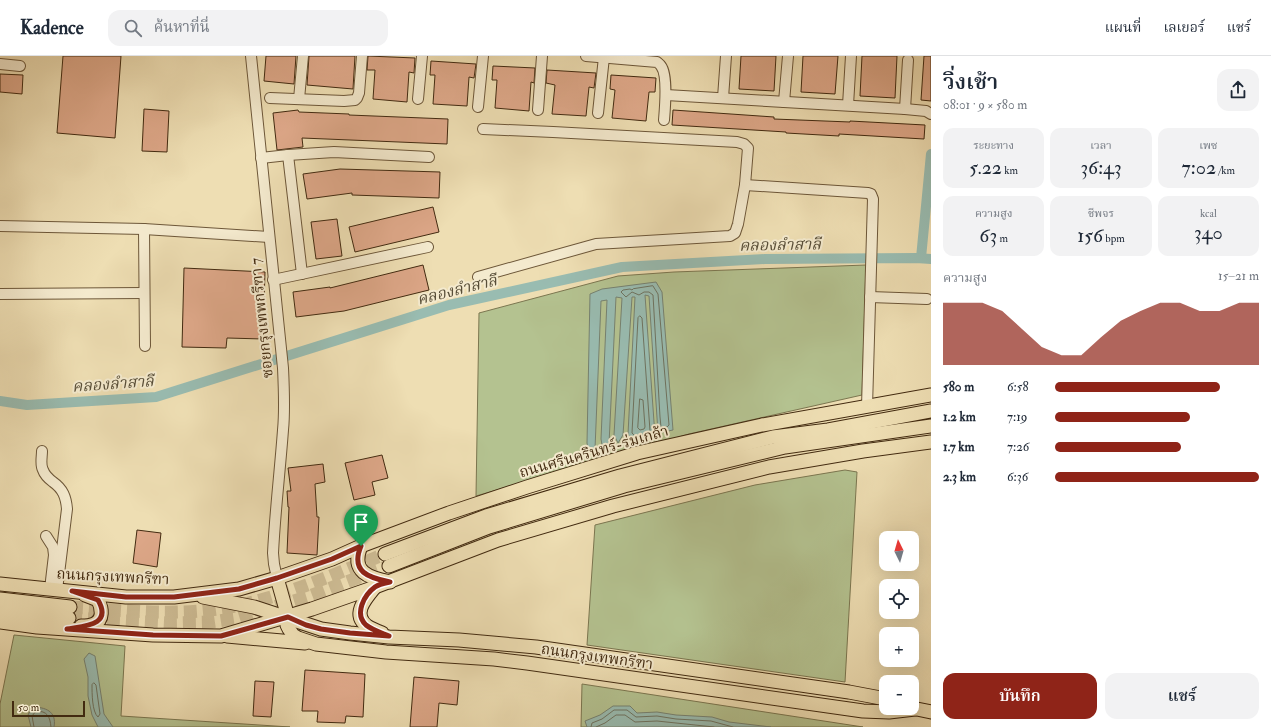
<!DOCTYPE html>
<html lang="th">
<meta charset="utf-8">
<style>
:root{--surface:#fff;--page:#f2f2f3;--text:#1f2937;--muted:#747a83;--line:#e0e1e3;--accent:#8f2418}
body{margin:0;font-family:"IM FELL Double Pica","Noto Serif Thai",serif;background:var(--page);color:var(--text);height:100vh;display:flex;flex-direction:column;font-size:15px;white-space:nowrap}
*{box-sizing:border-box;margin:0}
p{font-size:13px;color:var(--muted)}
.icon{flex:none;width:22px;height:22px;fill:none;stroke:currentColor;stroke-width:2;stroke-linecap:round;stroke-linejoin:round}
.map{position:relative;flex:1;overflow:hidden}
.details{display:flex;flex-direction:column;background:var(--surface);width:340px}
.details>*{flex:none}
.needle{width:26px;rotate:355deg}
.controls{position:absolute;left:879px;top:475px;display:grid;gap:8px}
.controls a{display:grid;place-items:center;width:40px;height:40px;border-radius:8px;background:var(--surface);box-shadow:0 4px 16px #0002;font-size:20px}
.scale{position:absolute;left:12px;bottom:10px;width:73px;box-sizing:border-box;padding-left:4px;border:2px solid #422a10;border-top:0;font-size:11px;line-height:14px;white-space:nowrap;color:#422a10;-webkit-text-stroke:3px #f4eace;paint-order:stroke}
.pin{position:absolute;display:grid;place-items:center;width:34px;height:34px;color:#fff;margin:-41px -17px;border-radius:50% 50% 50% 0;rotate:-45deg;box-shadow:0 0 4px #0007}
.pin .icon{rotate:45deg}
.round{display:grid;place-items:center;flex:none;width:42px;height:42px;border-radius:12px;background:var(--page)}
.headline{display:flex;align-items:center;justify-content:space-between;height:68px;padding:0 12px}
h1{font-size:22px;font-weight:600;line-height:30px}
.metrics{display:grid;grid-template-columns:repeat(3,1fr);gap:6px;height:68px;padding:4px 12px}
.metrics div{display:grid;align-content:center;border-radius:10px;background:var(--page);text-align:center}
.metrics b{font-size:20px;font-weight:600}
.metrics small{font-size:11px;font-weight:400}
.metrics p{font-size:11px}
.chart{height:112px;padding:8px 12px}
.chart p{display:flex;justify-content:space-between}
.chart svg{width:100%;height:72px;margin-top:4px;fill:var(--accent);opacity:.7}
.primary-button{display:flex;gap:8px;margin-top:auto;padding:8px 12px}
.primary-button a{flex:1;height:46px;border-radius:12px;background:var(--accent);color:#fff;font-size:16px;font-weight:600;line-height:46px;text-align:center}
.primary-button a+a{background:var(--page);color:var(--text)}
ul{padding:0 12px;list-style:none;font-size:13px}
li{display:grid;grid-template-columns:64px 48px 1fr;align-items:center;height:30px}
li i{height:10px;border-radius:5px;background:var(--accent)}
header{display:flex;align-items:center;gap:24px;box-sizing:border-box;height:56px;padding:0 20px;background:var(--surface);border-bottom:1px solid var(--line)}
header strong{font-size:19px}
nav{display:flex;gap:22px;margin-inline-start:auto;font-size:14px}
.search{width:280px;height:36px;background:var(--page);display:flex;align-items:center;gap:10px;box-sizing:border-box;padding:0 14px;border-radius:12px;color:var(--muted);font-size:15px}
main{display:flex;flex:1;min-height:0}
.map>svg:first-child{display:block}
.green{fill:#b4c290;stroke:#7b7650}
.water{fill:#99bcb1;stroke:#768271}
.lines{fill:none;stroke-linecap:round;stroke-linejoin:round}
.shore{stroke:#6e7360;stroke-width:1}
.canal{stroke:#99bcb1;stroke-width:10}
.building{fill:#dda788;stroke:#422a10}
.major-tunnel{stroke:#ccba92;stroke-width:13;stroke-dasharray:13 6;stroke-linecap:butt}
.minor-casing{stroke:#6d5739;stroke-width:12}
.major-casing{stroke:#422a10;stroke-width:15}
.minor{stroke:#f4eace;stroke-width:10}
.major{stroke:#eedeb3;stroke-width:13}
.route-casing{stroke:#fff;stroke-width:8}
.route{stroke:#8f2418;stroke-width:5}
.labels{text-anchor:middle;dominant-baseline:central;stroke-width:4;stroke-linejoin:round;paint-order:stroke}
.street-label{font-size:15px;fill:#422a10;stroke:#f4eace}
.water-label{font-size:16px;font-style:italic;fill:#584e38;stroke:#f4eace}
</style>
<header>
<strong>Kadence</strong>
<div class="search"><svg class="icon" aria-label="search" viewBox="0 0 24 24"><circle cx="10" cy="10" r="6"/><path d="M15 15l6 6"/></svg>ค้นหาที่นี่</div>
<nav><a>แผนที่</a><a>เลเยอร์</a><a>แชร์</a></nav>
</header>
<main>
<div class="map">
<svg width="931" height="671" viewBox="0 0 931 671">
<rect width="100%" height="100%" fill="#eedeb3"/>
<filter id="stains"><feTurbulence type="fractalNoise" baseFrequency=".005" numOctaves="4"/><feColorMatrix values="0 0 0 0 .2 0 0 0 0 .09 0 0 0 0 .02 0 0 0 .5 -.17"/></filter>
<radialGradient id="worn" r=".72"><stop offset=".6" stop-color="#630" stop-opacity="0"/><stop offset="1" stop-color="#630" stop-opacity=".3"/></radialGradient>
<g class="green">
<path d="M866 209 862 339 689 378 476 440 479 257 618 220 674 216Z"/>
<path d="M845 414 857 416 845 626 587 589 595 469 755 429Z"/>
<path d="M14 579 125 590 121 660 290 671H0V648Z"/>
<path d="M582 628 863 671H581Z"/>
</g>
<g class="water">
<path d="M656 226 662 236 673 374 658 377 649 240 645 239 655 380 631 385 628 378 635 241H632L623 379 618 387 614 379 622 242 616 241 609 388 602 389 601 383 607 244 601 245 595 393 588 394 587 387 590 238 602 233Z"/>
<path d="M89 597 95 600 104 658 113 671H98L92 659 88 640V621L84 603Z"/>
<path d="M613 650H630L637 657 657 656 676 659 712 661 729 666 771 671H587L585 665 600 659Z"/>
<path d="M32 651C45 651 57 655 54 671H31L28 659Z"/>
</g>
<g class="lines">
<g class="shore">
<path d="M653 230 658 238 669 369 667 371 663 372 661 371 660 361 653 239 649 236H644L639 239 632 236 626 241 621 236 623 234 630 233 632 234 633 233Z"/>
<path d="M640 260 642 262 650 375 649 377 635 380 632 377 638 262Z"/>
<path d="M640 343 643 344 645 371 644 373 640 374 638 372Z"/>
<path d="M94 627 96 629 100 658 98 661C92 656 92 637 92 629Z"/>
<path d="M34 671 32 660 36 655C47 655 50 660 51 671"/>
<path d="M591 671 592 667 602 663 614 654H627L636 661 657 660 676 663 711 665 733 671"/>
<path d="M596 671 605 667 616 659H625L635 666 657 665 714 671"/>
</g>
<g class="canal">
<path d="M921 202 931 98"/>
<path d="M0 345 27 349 156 341 449 249 622 211 765 203 916 202 931 203"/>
</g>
</g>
<g class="building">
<path d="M63 0H121L115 82 57 77Z"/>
<path d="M266 0H296L294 28 264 25Z"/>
<path d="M309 0H355L353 33 307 29Z"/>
<path d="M368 0 415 2 414 17 409 16 407 46 373 43 375 14H367Z"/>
<path d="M741 0H776L774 35 739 33Z"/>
<path d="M803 0H838L835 38 801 36Z"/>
<path d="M862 0H897L895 42 860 40Z"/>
<path d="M924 0H931V45L921 44Z"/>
<path d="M431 5 476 8 474 22 469 21 467 50 433 48 435 19H430Z"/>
<path d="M493 10 535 12 534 27 531 26 529 55 495 52 497 24H492Z"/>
<path d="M547 14 596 17 594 32 589 31 586 60 552 58 555 29 546 27Z"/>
<path d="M0 18 23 19 22 38 0 36Z"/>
<path d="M611 19 656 22 655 36H649L646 65 612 62 615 34 610 33Z"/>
<path d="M144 53 169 55 167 96 142 95Z"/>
<path d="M298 54 299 56 349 58V59L448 63 447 88 302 82 303 91 277 94 273 57Z"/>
<path d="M673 54 774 61V63L850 66V65L925 69 924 83 839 78V80L786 77V76L672 69Z"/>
<path d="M340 113 440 116 439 142 352 139V137L307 143 303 118Z"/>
<path d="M433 151 439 176 355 196 349 171Z"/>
<path d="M337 163 342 200 316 203 311 166Z"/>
<path d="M423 209 429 234 344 255 296 261 293 236 330 231V232Z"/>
<path d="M184 212 265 216 263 283 227 282 226 292 182 291Z"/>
<path d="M382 399 388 422 372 426 375 439 354 444 345 407Z"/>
<path d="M323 408 325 426 315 428 317 461H319L317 499 287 497 289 451H288L287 435H291L288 412Z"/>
<path d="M137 474 161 477 157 511 133 507Z"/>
<path d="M305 614 365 618 363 661 346 660 345 667 317 666 318 655H302Z"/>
<path d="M414 621 459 625 457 649 439 647 437 671H410Z"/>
<path d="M255 625 274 626 271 661 253 660Z"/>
</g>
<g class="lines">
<g class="major-tunnel">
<path d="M70 551C123 554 177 561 230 551 284 541 335 518 385 498"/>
<path d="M69 562 167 567 211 566 238 562 307 541 389 510"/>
</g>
<defs>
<g id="minor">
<path d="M251 0 283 312C284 333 285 354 283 374 280 415 275 456 273 497L274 508 277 522"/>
<path d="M586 0 657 6C658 7 660 8 661 10 668 19 665 52 664 64"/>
<path d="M0 8 20 10"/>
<path d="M666 39 905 53 926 55 931 58"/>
<path d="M270 42 344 45 355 44 357 42 359 37 362 0"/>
<path d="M723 42 726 0"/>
<path d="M299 43 303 0"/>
<path d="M418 43 422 0"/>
<path d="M784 46 788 0"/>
<path d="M848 49 851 0"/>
<path d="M478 51 483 0"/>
<path d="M905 53 908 4"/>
<path d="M538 54 542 0"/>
<path d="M598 57 604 1"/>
<path d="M288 99 302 218"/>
<path d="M261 102 288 99 334 96 429 101"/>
<path d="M745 129 868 137 871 138 873 143 867 351"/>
<path d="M0 170 144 173 269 181"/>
<path d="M144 173 145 290"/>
<path d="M478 221 596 188 730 180 735 177 738 168 745 129 748 92 744 88 737 86 553 76 483 73"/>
<path d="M273 224 428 191"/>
<path d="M0 238 144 237"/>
<path d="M870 241 927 243"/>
<path d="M42 395C42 401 40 409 43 414 45 420 49 423 53 426 63 433 66 441 67 453L57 534"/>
<path d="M46 480 53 491 54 499 50 533"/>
</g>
<g id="major">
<path d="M361 490C350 516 369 522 390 526"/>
<path d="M385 498 486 460 620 420 773 381 828 374 931 355"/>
<path d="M389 510 489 471 624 430 785 391 931 370"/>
<path d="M277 522 288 561 287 569 289 573 293 579 298 582 316 588 386 596 494 603 527 607 863 655 889 656 915 653"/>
<path d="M0 528 126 541H174L239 533 277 522 332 503 361 490 449 457 527 431 637 397 762 369 931 339"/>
<path d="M375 531C366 542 351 558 367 570 372 573 377 575 382 577"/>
<path d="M203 541 254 551 321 573 350 577 389 581 459 584 536 591 849 636 886 643"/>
<path d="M0 543 70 551"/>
<path d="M0 555 69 562"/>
<path d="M0 566 37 571 153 579 221 580 312 553 375 531 498 484 613 450 769 411 863 395 931 386"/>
<path d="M81 570C85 570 90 570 94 568 104 564 102 552 98 544L85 539"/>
<path d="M227 580 305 587"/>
<path d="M912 652 931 656"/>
</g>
</defs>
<use href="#minor" class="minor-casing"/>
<use href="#major" class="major-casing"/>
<use href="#minor" class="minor"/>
<use href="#major" class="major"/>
</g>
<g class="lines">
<defs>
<path id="route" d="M361 490C350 516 369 522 390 526 385 527 379 528 375 531 364 539 354 558 366 569 372 574 382 577 389 580L350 577 321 573 306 569 288 561 221 580 153 579 67 573C83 570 113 570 98 544L72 535 126 541H174L239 533 277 522 332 503Z"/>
</defs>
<use href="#route" class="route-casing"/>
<use href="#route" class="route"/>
</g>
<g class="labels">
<g class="street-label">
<text transform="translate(262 262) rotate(-96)">ซอยกรุงเทพกรีฑา 7</text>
<text transform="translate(594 396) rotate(-16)">ถนนศรีนครินทร์-ร่มเกล้า</text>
<text transform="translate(113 521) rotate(3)">ถนนกรุงเทพกรีฑา</text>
<text transform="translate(597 601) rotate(8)">ถนนกรุงเทพกรีฑา</text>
</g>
<g class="water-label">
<text transform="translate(780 189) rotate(-1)">คลองลำสาลี</text>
<text transform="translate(457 234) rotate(-14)">คลองลำสาลี</text>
<text transform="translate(113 328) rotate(-4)">คลองลำสาลี</text>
</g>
</g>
<rect width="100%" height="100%" filter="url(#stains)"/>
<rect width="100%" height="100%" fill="url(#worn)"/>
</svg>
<div class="controls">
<a><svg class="needle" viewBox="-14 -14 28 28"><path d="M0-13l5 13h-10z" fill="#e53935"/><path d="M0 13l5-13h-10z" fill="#747a83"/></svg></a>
<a><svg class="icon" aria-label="locate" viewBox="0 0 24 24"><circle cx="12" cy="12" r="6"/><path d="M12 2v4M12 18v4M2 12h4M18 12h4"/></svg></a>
<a>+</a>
<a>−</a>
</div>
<div class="scale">50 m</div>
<div class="pin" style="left:361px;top:490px;background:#1e9e55"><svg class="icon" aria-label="arrive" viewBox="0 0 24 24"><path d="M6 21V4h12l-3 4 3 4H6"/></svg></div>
</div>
<section class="details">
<div class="headline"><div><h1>วิ่งเช้า</h1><p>08:01 · 9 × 580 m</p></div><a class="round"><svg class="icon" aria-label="share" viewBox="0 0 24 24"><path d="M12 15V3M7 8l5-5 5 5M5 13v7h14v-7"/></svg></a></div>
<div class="metrics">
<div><p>ระยะทาง</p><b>5.22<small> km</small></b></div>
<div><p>เวลา</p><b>36:43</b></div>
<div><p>เพซ</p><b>7:02<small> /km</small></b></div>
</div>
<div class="metrics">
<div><p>ความสูง</p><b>63<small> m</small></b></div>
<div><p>ชีพจร</p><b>156<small> bpm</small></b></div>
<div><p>kcal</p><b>340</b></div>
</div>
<div class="chart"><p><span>ความสูง</span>15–21 m</p>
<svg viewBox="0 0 160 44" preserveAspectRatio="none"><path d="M0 44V6L10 6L20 6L30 11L40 22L50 33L60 38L70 38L80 27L90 17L100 11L110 6L120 6L130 11L140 11L150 6L160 6V44z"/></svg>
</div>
<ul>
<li><b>580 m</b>6:58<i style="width:81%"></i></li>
<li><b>1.2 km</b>7:19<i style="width:66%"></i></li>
<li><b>1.7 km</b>7:26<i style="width:62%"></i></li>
<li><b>2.3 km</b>6:36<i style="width:100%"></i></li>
</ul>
<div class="primary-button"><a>บันทึก</a><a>แชร์</a></div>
</section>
</main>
